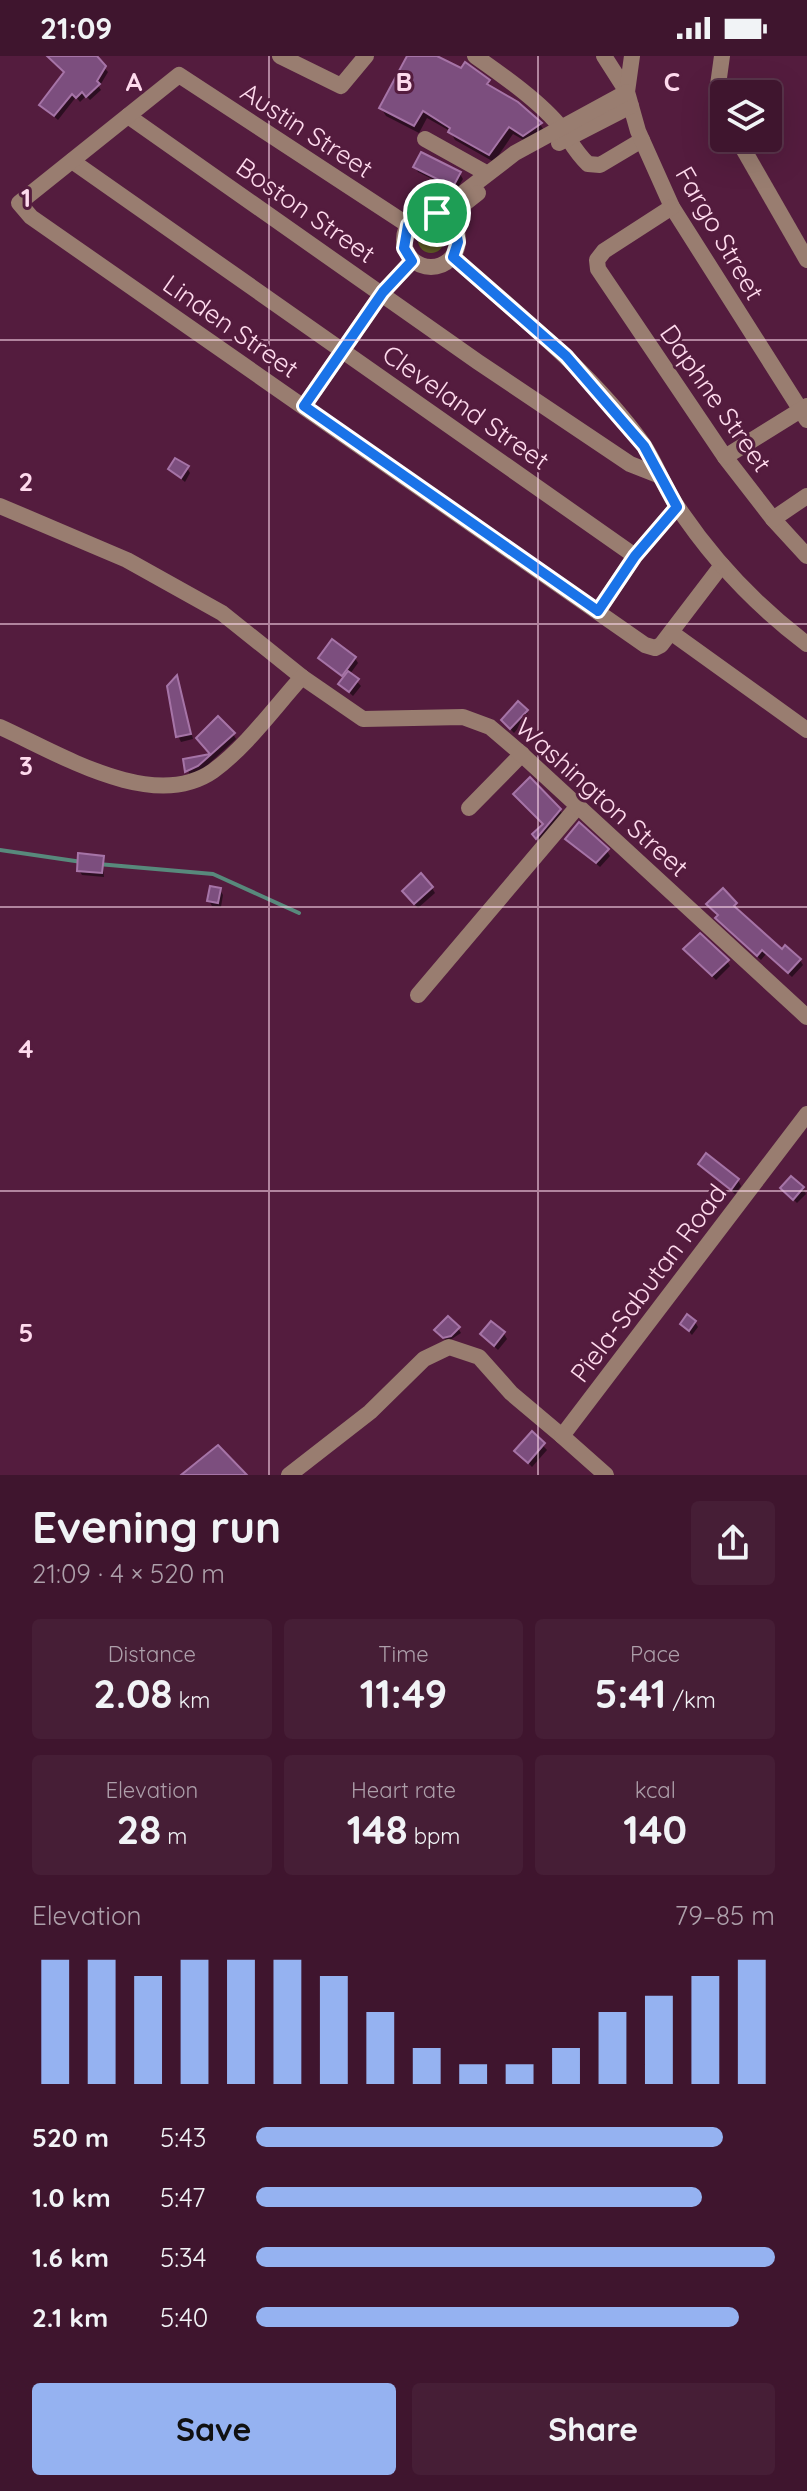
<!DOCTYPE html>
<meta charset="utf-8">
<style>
:root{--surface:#3f152e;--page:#461e36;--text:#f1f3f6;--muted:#ad9faa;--line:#58344a;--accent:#95b2f1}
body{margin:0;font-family:Quicksand,sans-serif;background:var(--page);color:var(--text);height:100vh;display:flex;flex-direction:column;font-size:30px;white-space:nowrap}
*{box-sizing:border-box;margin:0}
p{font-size:26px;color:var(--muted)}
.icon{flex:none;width:44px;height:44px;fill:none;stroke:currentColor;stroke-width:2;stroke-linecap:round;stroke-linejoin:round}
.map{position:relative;height:1419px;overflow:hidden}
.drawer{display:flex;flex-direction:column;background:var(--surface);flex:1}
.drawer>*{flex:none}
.buttons{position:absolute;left:710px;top:24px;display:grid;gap:16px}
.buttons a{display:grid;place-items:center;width:72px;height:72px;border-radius:8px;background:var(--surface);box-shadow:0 8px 32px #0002,0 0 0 2px var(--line);font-size:40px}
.pin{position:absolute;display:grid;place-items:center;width:68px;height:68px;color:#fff;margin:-34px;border:4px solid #fff;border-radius:50%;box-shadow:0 2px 8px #0007}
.round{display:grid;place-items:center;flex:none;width:84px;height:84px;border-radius:8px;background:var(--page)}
.overview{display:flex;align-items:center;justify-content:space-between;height:136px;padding:0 32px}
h1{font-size:44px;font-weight:800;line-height:60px}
.stats{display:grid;grid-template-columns:repeat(3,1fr);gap:12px;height:136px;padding:8px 32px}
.stats div{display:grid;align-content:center;border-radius:8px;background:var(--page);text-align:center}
.stats b{font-size:40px;font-weight:800}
.stats small{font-size:22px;font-weight:400}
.stats p{font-size:22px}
.chart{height:224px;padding:16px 32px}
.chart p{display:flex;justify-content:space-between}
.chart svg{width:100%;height:144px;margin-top:8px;stroke:var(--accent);stroke-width:6}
.cta{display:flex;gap:16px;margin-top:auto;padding:16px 32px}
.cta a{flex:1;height:92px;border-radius:8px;background:var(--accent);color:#111;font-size:32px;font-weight:800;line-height:92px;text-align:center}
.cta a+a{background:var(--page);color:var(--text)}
ul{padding:0 32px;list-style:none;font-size:26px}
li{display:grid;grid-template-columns:128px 96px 1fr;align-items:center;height:60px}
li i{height:20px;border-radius:10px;background:var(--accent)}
.status{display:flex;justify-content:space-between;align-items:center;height:56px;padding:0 40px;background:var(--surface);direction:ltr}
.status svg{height:22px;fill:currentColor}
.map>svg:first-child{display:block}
.green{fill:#635f27}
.shadow{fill:#0007}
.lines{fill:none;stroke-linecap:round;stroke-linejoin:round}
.stream{stroke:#58897c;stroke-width:4}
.building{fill:#7c4e7e;stroke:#a674a7;stroke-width:2}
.minor{stroke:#997d70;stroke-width:16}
.tertiary{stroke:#997d70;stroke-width:16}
.route-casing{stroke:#fff;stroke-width:16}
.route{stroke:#1a73e8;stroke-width:10}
.grid{fill:none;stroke:#fedaed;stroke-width:2;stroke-opacity:0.55}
.labels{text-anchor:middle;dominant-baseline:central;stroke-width:6;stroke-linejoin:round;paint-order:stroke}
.street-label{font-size:26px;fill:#fedaed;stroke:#541c3e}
.grid-label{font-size:26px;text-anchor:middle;font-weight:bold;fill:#fedaed;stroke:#541c3e;stroke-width:6;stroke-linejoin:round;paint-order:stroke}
</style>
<div class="status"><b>21:09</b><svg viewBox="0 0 49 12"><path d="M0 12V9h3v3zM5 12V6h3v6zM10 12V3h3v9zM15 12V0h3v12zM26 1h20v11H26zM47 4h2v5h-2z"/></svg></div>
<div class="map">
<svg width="807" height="1419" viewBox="0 0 807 1419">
<rect width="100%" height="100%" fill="#541c3e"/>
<circle class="green" cx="431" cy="184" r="13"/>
<g class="shadow">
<path d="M47 0H94L108 16 99 31 101 34 90 44 86 40 80 46 76 41 58 64 41 49 65 18Z"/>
<path d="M409 0H433L488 25 493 34 540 68 545 76 529 87 513 78 494 106 455 84 450 75 427 62 419 77 386 60 381 52Z"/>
<path d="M415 111 460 118 463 123 456 135 418 116Z"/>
<path d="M187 412 190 417 185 426 170 413Z"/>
<path d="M320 602H355L358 607 350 618 361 630 353 640 340 628 344 623Z"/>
<path d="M177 622 193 683 181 686 178 680Z"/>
<path d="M526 655 529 660 514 677 503 665Z"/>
<path d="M233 678 236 683 201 715 190 720 185 705 212 699 202 687Z"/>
<path d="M515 738 560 754 563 759 540 787 534 779 544 769Z"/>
<path d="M567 783 607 795 610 800 600 811Z"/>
<path d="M102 802 104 821 82 819 79 814Z"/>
<path d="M432 832 435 837 418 852 407 840Z"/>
<path d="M220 834 223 839 221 851 212 850 209 845Z"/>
<path d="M723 835 736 848 737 856 782 895 800 904 803 909 792 921 766 898 761 904 721 867 712 853Z"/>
<path d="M686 894 727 905 730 910 716 924Z"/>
<path d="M700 1108 738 1124 741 1130 735 1138Z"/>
<path d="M782 1132 803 1133 806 1138 797 1147Z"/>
<path d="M695 1266 698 1271 692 1279 682 1268Z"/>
<path d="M458 1272 461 1277 447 1286 437 1274Z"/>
<path d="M504 1278 507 1283 498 1294 482 1279Z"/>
<path d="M532 1378 547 1394 532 1411 517 1395Z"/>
</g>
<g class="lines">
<g class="stream">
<path d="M0 794 82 806"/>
<path d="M98 808 213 818 299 857"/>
</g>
</g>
<g class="building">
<path d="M47 0H97L106 10 97 25 100 28 86 41 82 36 76 42 72 38 54 60 39 49 64 16Z"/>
<path d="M407 0H437L461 12 465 6 490 24 487 28 518 46 542 67 523 80 509 71 489 99 448 76 450 72 423 55 414 70 379 52Z"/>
<path d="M421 96 461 116 453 131 413 111Z"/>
<path d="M175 402 189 410 181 422 168 413Z"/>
<path d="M332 583 356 601 342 620 318 602Z"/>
<path d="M348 615 359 623 349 636 338 628Z"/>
<path d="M177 619 191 678 176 681 167 630Z"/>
<path d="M518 645 528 654 510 673 501 664Z"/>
<path d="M218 660 235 677 198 710 185 716 183 703 210 698 196 682Z"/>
<path d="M530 721 561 753 536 783 532 778 543 768 513 738Z"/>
<path d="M579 766 609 793 596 807 565 783Z"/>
<path d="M78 797 104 800 102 817 77 815Z"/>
<path d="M421 817 433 831 414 848 402 835Z"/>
<path d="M210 830 221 832 218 847 207 845Z"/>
<path d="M723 832 737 847 734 850 782 893 785 889 801 903 788 917 762 894 757 900 715 862 718 859 706 848Z"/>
<path d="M700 877 729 904 712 920 683 893Z"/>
<path d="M706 1097 739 1123 731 1134 698 1108Z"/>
<path d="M791 1120 804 1131 793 1144 780 1132Z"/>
<path d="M687 1258 696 1265 689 1275 680 1268Z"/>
<path d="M448 1260 460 1271 451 1280 443 1282 434 1274Z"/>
<path d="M491 1265 505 1276 494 1290 480 1278Z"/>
<path d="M532 1375 545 1387 528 1407 514 1395Z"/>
<path d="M218 1389 247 1419H181Z"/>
</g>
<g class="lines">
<g class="minor">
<path d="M280 0 341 30 366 0"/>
<path d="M475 0C502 19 542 47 562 73 571 86 576 97 588 108L600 109 642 84"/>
<path d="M604 0 627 36"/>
<path d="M632 0 627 36 638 75 672 151 807 364"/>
<path d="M722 0 718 29 724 59"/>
<path d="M128 60 478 306 630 408 658 419"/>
<path d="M737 82 807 204"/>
<path d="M425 83 486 117"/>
<path d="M559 87 631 50"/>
<path d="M72 105 635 500"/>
<path d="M672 151 604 195 597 204 598 213 725 401 773 463 807 500"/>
<circle cx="431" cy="184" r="27"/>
<path d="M437 157 515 97 627 36"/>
<path d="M408 169 179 19 19 147 31 161 645 589 655 592 661 589 722 509"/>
<path d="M455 171 464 148 478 137"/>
<path d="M453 201C519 259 591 316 643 388 655 406 663 428 675 447 711 502 754 548 807 588"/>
<path d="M304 350 383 236 412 205"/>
<path d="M725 401 807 350"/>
<path d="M0 450 127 504 222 557 302 621"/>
<path d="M773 463 807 440"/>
<path d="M598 555 635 500 677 451"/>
<path d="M672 577 807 674"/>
<path d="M469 752 522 698"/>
<path d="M418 939 578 750"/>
<path d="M289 1419 370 1356 424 1303 449 1291 479 1301 511 1337 562 1380"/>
</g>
<g class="tertiary">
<path d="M0 671C58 697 153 757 213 715 246 691 274 652 302 621L363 663 463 661 490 671 517 694 807 961"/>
<path d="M606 1419 562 1380 807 1058"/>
</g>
</g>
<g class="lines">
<defs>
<path id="route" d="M437 157 455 171 458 186 453 201 566 300 644 390 677 451 635 500 598 555 304 350 383 236 412 205 404 192 408 169 421 159Z"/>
</defs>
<use href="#route" class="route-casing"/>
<use href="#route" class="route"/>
</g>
<path class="grid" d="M269 0V1419M538 0V1419M0 284H807M0 568H807M0 851H807M0 1135H807"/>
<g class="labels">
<g class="street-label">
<text transform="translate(307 74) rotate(33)">Austin Street</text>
<text transform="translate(306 154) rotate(35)">Boston Street</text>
<text transform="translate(720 177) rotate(60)">Fargo Street</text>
<text transform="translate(231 270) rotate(35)">Linden Street</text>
<text transform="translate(716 342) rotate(55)">Daphne Street</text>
<text transform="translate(466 351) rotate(35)">Cleveland Street</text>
<text transform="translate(602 741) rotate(42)">Washington Street</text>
<text transform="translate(648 1227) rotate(-53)">Piela-Sabutan Road</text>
</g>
</g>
<g class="grid-label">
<text x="134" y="35">A</text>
<text x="404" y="35">B</text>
<text x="672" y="35">C</text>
<text x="26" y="151">1</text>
<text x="26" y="435">2</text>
<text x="26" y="719">3</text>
<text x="26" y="1002">4</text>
<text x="26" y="1286">5</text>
</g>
</svg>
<div class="buttons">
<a><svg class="icon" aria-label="layers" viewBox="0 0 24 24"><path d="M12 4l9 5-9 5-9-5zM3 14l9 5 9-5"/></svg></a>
</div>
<div class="pin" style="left:437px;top:157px;background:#1e9e55"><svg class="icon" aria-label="arrive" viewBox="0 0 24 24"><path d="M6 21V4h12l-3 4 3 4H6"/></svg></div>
</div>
<section class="drawer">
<div class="overview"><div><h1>Evening run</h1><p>21:09 · 4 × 520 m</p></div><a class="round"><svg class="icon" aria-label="share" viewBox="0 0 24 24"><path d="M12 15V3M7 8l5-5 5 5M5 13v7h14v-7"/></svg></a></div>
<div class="stats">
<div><p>Distance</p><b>2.08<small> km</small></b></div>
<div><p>Time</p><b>11:49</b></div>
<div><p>Pace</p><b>5:41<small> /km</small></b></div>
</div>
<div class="stats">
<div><p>Elevation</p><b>28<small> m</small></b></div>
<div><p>Heart rate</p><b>148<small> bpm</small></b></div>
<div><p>kcal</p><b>140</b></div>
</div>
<div class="chart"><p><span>Elevation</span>79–85 m</p>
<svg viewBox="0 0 160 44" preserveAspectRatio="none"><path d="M5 44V6M15 44V6M25 44V11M35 44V6M45 44V6M55 44V6M65 44V11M75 44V22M85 44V33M95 44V38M105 44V38M115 44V33M125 44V22M135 44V17M145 44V11M155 44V6"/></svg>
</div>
<ul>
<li><b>520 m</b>5:43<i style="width:90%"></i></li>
<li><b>1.0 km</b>5:47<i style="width:86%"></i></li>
<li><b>1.6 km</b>5:34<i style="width:100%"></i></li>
<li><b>2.1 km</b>5:40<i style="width:93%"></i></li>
</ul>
<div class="cta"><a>Save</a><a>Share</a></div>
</section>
